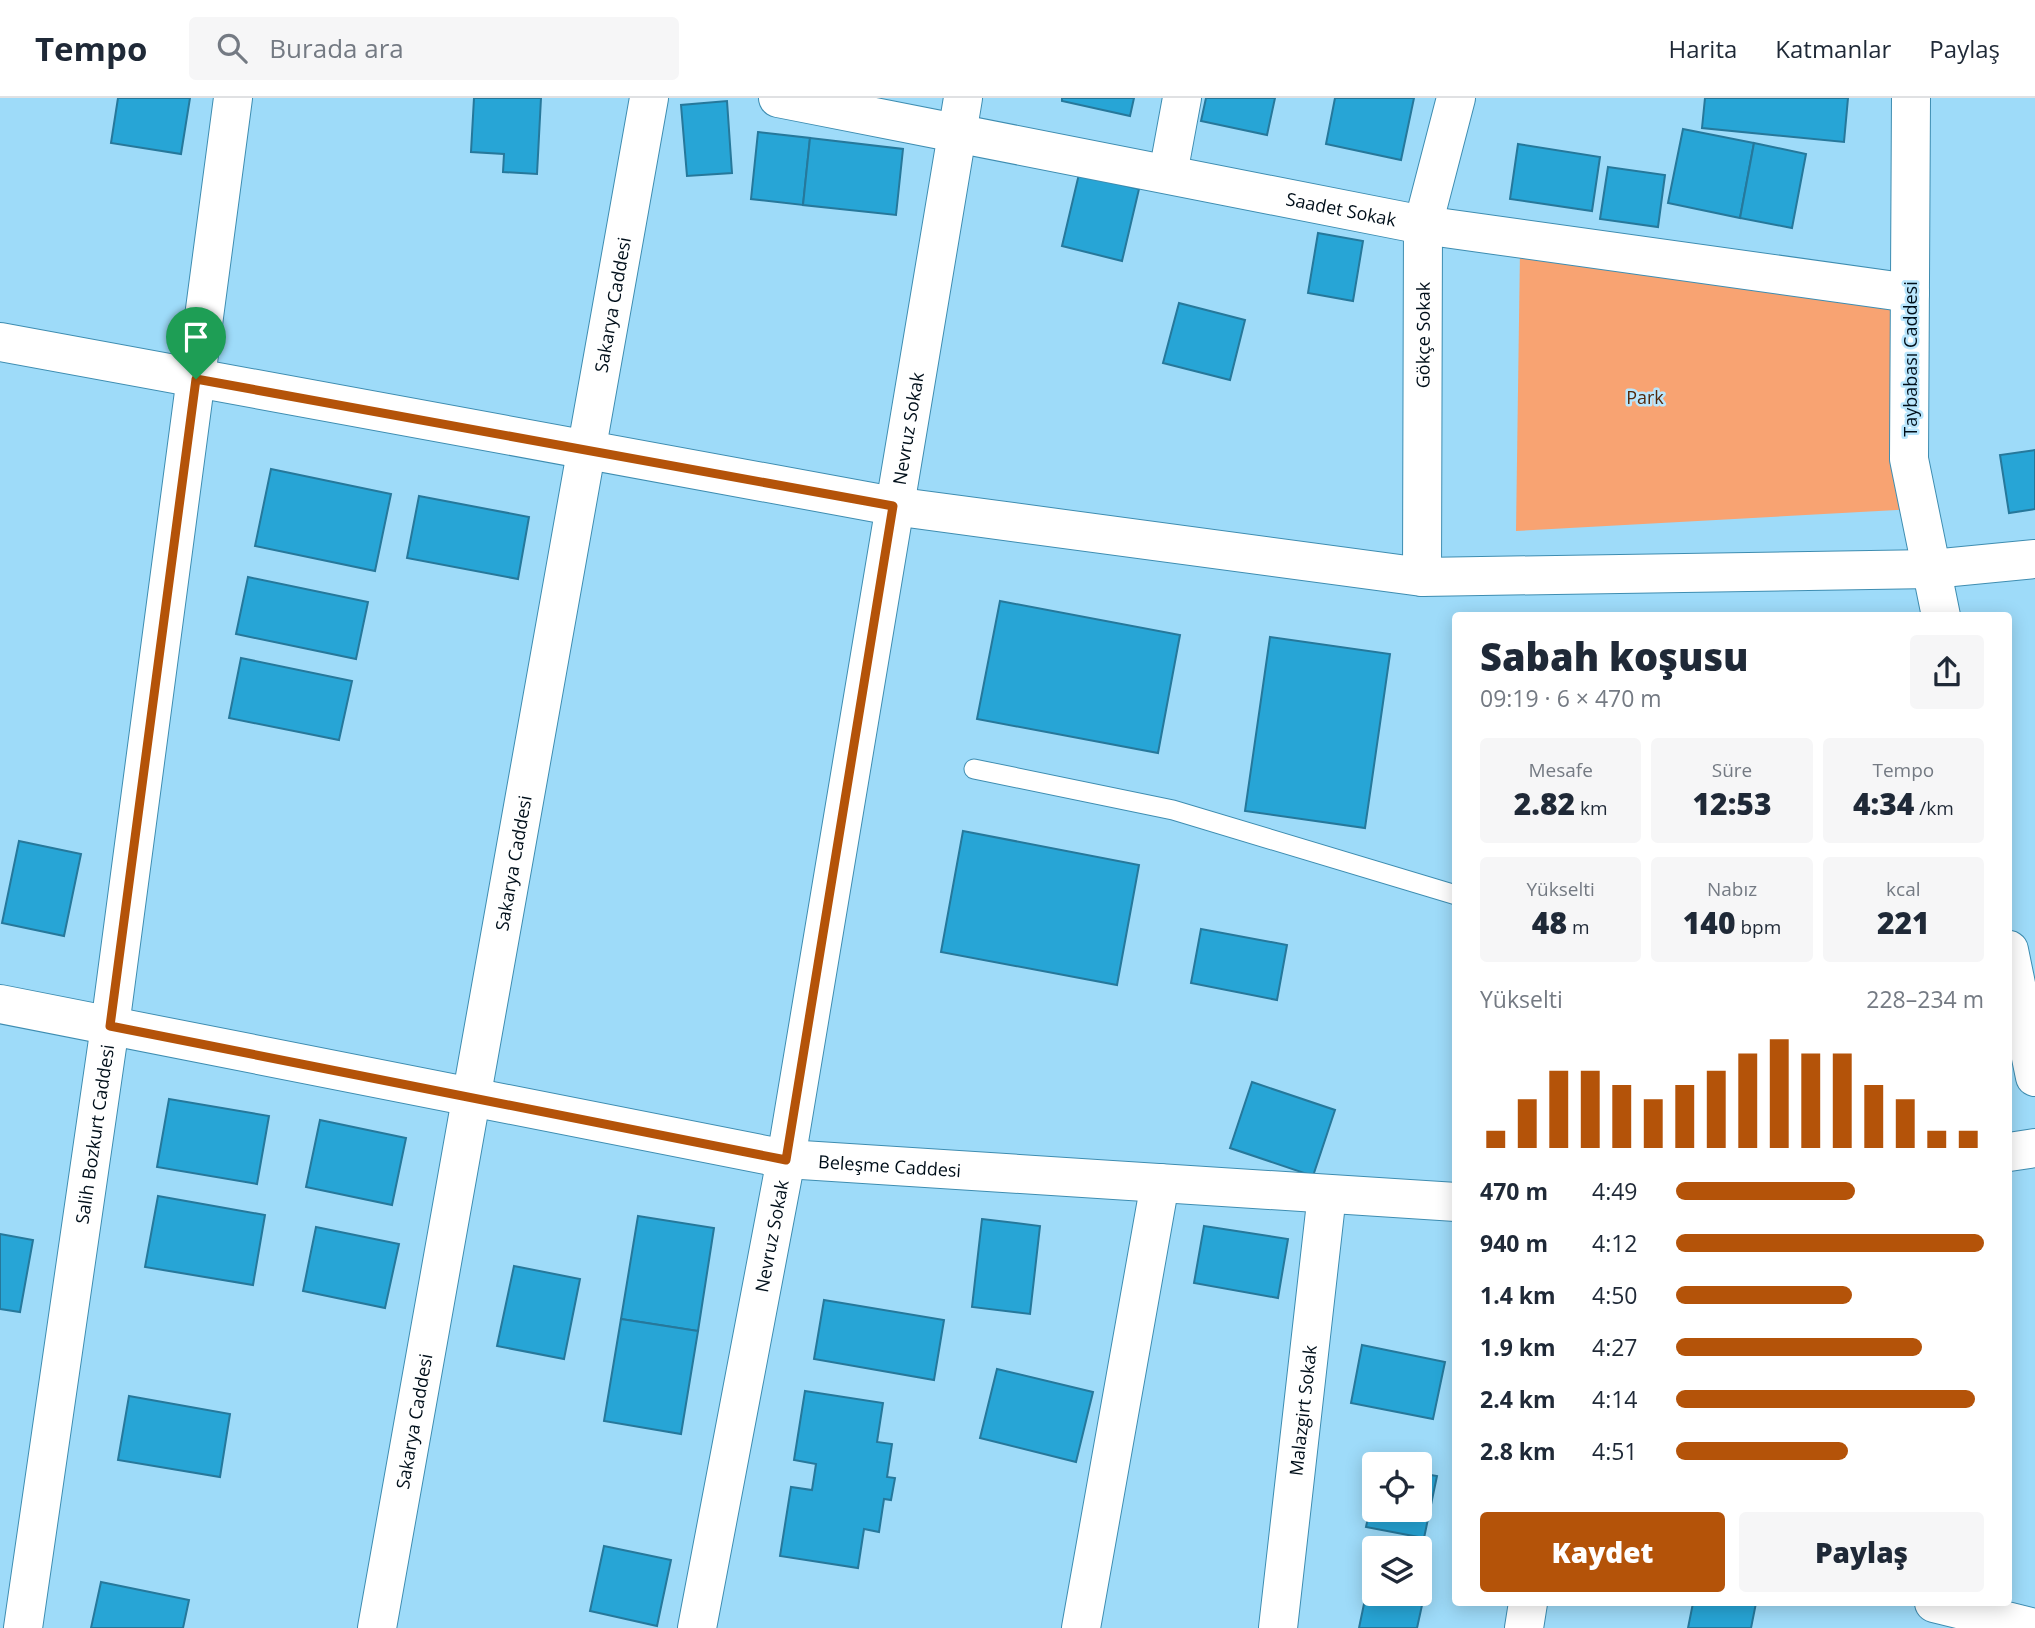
<!DOCTYPE html>
<html lang="tr">
<meta charset="utf-8">
<style>
:root{--surface:#fff;--page:#f6f6f7;--text:#1f2937;--muted:#747a83;--line:#e0e1e3;--accent:#b45309}
body{margin:0;font-family:"Open Sans",sans-serif;background:var(--page);color:var(--text);height:100vh;display:flex;flex-direction:column;font-size:26px;white-space:nowrap}
*{box-sizing:border-box;margin:0}
p{font-size:23px;color:var(--muted)}
.icon{flex:none;width:38px;height:38px;fill:none;stroke:currentColor;stroke-width:2;stroke-linecap:round;stroke-linejoin:round}
.map{position:relative;flex:1;overflow:hidden}
.panel{position:absolute;left:1452px;top:514px;width:560px;height:994px;display:flex;flex-direction:column;background:var(--surface);border-radius:7px;box-shadow:0 4px 18px #0003}
.panel>*{flex:none}
.tools{position:absolute;left:1362px;top:1354px;display:grid;gap:14px}
.tools a{display:grid;place-items:center;width:70px;height:70px;border-radius:7px;background:var(--surface);box-shadow:0 4px 18px #0003;font-size:35px}
.pin{position:absolute;display:grid;place-items:center;width:60px;height:60px;color:#fff;margin:-72px -30px;border-radius:50% 50% 50% 0;rotate:-45deg;box-shadow:0 0 7px #0007}
.pin .icon{rotate:45deg}
.round{display:grid;place-items:center;flex:none;width:74px;height:74px;border-radius:7px;background:var(--page)}
.overview{display:flex;align-items:center;justify-content:space-between;height:119px;padding:0 28px}
h1{font-size:38px;font-weight:800;line-height:52px}
.metrics{display:grid;grid-template-columns:repeat(3,1fr);gap:10px;height:119px;padding:7px 28px}
.metrics div{display:grid;align-content:center;border-radius:7px;background:var(--page);text-align:center}
.metrics b{font-size:30px;font-weight:800}
.metrics small{font-size:19px;font-weight:400}
.metrics p{font-size:19px}
.chart{height:196px;padding:14px 28px}
.chart p{display:flex;justify-content:space-between}
.chart svg{width:100%;height:126px;margin-top:7px;stroke:var(--accent);stroke-width:6}
.action{display:flex;gap:14px;margin-top:auto;padding:14px 28px}
.action a{flex:1;height:80px;border-radius:7px;background:var(--accent);color:#fff;font-size:28px;font-weight:800;line-height:80px;text-align:center}
.action a+a{background:var(--page);color:var(--text)}
ul{padding:0 28px;list-style:none;font-size:23px}
li{display:grid;grid-template-columns:112px 84px 1fr;align-items:center;height:52px}
li i{height:18px;border-radius:9px;background:var(--accent)}
header{display:flex;align-items:center;gap:42px;box-sizing:border-box;height:98px;padding:0 35px;background:var(--surface);border-bottom:2px solid var(--line)}
header strong{font-size:33px}
nav{display:flex;gap:38px;margin-inline-start:auto;font-size:24px}
.search{width:490px;height:63px;background:var(--page);display:flex;align-items:center;gap:18px;box-sizing:border-box;padding:0 24px;border-radius:7px;color:var(--muted);font-size:26px}
.map>svg:first-child{display:block}
.green{fill:#f8a372}
.building{fill:#27a5d6;stroke:#26789b;stroke-width:2}
.lines{fill:none;stroke-linecap:round;stroke-linejoin:round}
.service-casing{stroke:#3e8db1;stroke-width:21}
.minor-casing{stroke:#3e8db1;stroke-width:40}
.tertiary-casing{stroke:#3e8db1;stroke-width:40}
.service{stroke:#fff;stroke-width:19}
.minor{stroke:#fff;stroke-width:38}
.tertiary{stroke:#fff;stroke-width:38}
.route-casing{stroke:#fff;stroke-width:14}
.route{stroke:#b45309;stroke-width:9}
.labels{text-anchor:middle;dominant-baseline:central;stroke-width:5;stroke-linejoin:round;paint-order:stroke}
.street-label{font-size:18px;fill:#000f1a;stroke:#b9e6fd}
.park-label{font-size:18px;fill:#53280b;stroke:#b9e6fd}
</style>
<header>
<strong>Tempo</strong>
<div class="search"><svg class="icon" aria-label="search" viewBox="0 0 24 24"><circle cx="10" cy="10" r="6"/><path d="M15 15l6 6"/></svg>Burada ara</div>
<nav><a>Harita</a><a>Katmanlar</a><a>Paylaş</a></nav>
</header>
<div class="map">
<svg width="2035" height="1530" viewBox="0 0 2035 1530">
<rect width="100%" height="100%" fill="#9edbf9"/>
<path class="green" d="M1520 152 1903 214 1915 411 1516 433Z"/>
<g class="building">
<path d="M118 0H190L181 56 111 45Z"/>
<path d="M474 0H541L537 76 503 74 504 56 471 54Z"/>
<path d="M1062 0H1134L1130 18 1062 3Z"/>
<path d="M1206 0H1275L1267 37 1201 23Z"/>
<path d="M1335 0H1414L1401 62 1326 46Z"/>
<path d="M1705 0H1848L1844 44 1702 30Z"/>
<path d="M727 3 732 75 687 78 681 7Z"/>
<path d="M1683 31 1754 45 1740 120 1668 105Z"/>
<path d="M758 34 810 40 803 107 751 101Z"/>
<path d="M810 40 903 51 896 117 803 107Z"/>
<path d="M1754 45 1806 56 1792 130 1740 120Z"/>
<path d="M1518 46 1600 59 1592 113 1510 101Z"/>
<path d="M1608 69 1665 77 1658 129 1600 121Z"/>
<path d="M1079 76 1139 91 1122 163 1062 148Z"/>
<path d="M1318 135 1363 143 1353 203 1308 195Z"/>
<path d="M1179 205 1245 222 1230 282 1163 265Z"/>
<path d="M2035 352V411L2009 415 2000 357Z"/>
<path d="M271 371 391 396 375 473 255 448Z"/>
<path d="M419 398 529 419 518 481 407 460Z"/>
<path d="M248 479 368 504 356 561 236 536Z"/>
<path d="M1000 503 1180 537 1158 655 977 621Z"/>
<path d="M1270 539 1390 556 1365 730 1245 713Z"/>
<path d="M241 560 352 583 339 642 229 620Z"/>
<path d="M963 733 1139 767 1117 887 941 854Z"/>
<path d="M19 743 81 756 64 838 2 825Z"/>
<path d="M1201 831 1287 847 1277 902 1191 885Z"/>
<path d="M1252 984 1335 1012 1313 1078 1230 1050Z"/>
<path d="M169 1001 269 1018 257 1086 157 1069Z"/>
<path d="M320 1022 406 1040 392 1107 306 1089Z"/>
<path d="M158 1098 265 1117 253 1187 145 1169Z"/>
<path d="M638 1118 714 1130 698 1233 621 1221Z"/>
<path d="M982 1121 1040 1128 1030 1216 972 1209Z"/>
<path d="M1204 1128 1288 1141 1278 1200 1194 1185Z"/>
<path d="M316 1129 399 1146 385 1210 303 1193Z"/>
<path d="M0 1136 33 1142 20 1214 0 1211Z"/>
<path d="M514 1168 580 1181 564 1261 497 1248Z"/>
<path d="M824 1202 944 1222 934 1282 814 1261Z"/>
<path d="M621 1221 698 1233 681 1336 604 1323Z"/>
<path d="M1362 1247 1445 1264 1433 1321 1351 1305Z"/>
<path d="M997 1271 1093 1294 1076 1364 980 1340Z"/>
<path d="M805 1293 883 1305 877 1344 892 1346 887 1379 895 1380 891 1402 884 1401 879 1434 864 1431 858 1470 780 1458 791 1389 812 1392 816 1366 794 1362Z"/>
<path d="M129 1298 230 1316 220 1379 118 1362Z"/>
<path d="M1419 1375 1437 1378 1424 1440 1366 1429 1374 1391V1412H1419Z"/>
<path d="M604 1448 671 1462 657 1528 590 1513Z"/>
<path d="M1370 1477 1374 1478V1496H1419V1487L1426 1489 1417 1530H1359Z"/>
<path d="M101 1484 189 1502 183 1530H91Z"/>
<path d="M1693 1505H1756L1751 1530H1688Z"/>
</g>
<g class="lines">
<defs>
<path id="service" d="M974 671 1173 712 1456 797"/>
<g id="minor">
<path id="s1" d="M778 0 1423 127 1910 195"/>
<path d="M1168 76 1182 0"/>
<path d="M0 244 893 408 1422 479 1932 471 2035 461"/>
<path id="s2" d="M1422 479 1423 127 1456 0"/>
<path id="s3" d="M0 906 786 1061 1456 1104"/>
<path d="M2009 1054 2035 1050"/>
<path d="M1934 1505 2035 1530"/>
<path id="s4" d="M23 1530 110 928 233 0"/>
<path id="s5" d="M377 1530 649 0"/>
<path id="s6" d="M697 1530 786 1061 963 0"/>
<path d="M1081 1530 1160 1085"/>
<path id="s7" d="M1278 1530 1327 1096"/>
<path d="M1524 1530 1528 1505"/>
</g>
<g id="tertiary">
<path d="M1911 0 1909 361 1941 518"/>
<path d="M2009 852 2035 979"/>
</g>
</defs>
<use href="#service" class="service-casing"/>
<use href="#minor" class="minor-casing"/>
<use href="#tertiary" class="tertiary-casing"/>
<use href="#service" class="service"/>
<use href="#minor" class="minor"/>
<use href="#tertiary" class="tertiary"/>
</g>
<g class="lines">
<defs>
<path id="route" d="M196 281 893 408 786 1062 110 928Z"/>
</defs>
<use href="#route" class="route-casing"/>
<use href="#route" class="route"/>
</g>
<g class="labels">
<g class="street-label">
<text stroke="none"><textPath href="#s1" startOffset="574">Saadet Sokak</textPath></text>
<text stroke="none"><textPath href="#s5" startOffset="1344">Sakarya Caddesi</textPath></text>
<text stroke="none"><textPath href="#s2" startOffset="242">Gökçe Sokak</textPath></text>
<text transform="translate(1910 261) rotate(-90)">Taybabası Caddesi</text>
<text stroke="none"><textPath href="#s6" startOffset="1218">Nevruz Sokak</textPath></text>
<text stroke="none"><textPath href="#s5" startOffset="777">Sakarya Caddesi</textPath></text>
<text stroke="none"><textPath href="#s4" startOffset="499">Salih Bozkurt Caddesi</textPath></text>
<text stroke="none"><textPath href="#s3" startOffset="905">Beleşme Caddesi</textPath></text>
<text stroke="none"><textPath href="#s6" startOffset="399">Nevruz Sokak</textPath></text>
<text stroke="none"><textPath href="#s7" startOffset="219">Malazgirt Sokak</textPath></text>
<text stroke="none"><textPath href="#s5" startOffset="210">Sakarya Caddesi</textPath></text>
</g>
<g class="park-label">
<text x="1645" y="299">Park</text>
</g>
</g>
</svg>
<div class="tools">
<a><svg class="icon" aria-label="locate" viewBox="0 0 24 24"><circle cx="12" cy="12" r="6"/><path d="M12 2v4M12 18v4M2 12h4M18 12h4"/></svg></a>
<a><svg class="icon" aria-label="layers" viewBox="0 0 24 24"><path d="M12 4l9 5-9 5-9-5zM3 14l9 5 9-5"/></svg></a>
</div>
<div class="pin" style="left:196px;top:281px;background:#1e9e55"><svg class="icon" aria-label="arrive" viewBox="0 0 24 24"><path d="M6 21V4h12l-3 4 3 4H6"/></svg></div>
<section class="panel">
<div class="overview"><div><h1>Sabah koşusu</h1><p>09:19 · 6 × 470 m</p></div><a class="round"><svg class="icon" aria-label="share" viewBox="0 0 24 24"><path d="M12 15V3M7 8l5-5 5 5M5 13v7h14v-7"/></svg></a></div>
<div class="metrics">
<div><p>Mesafe</p><b>2.82<small> km</small></b></div>
<div><p>Süre</p><b>12:53</b></div>
<div><p>Tempo</p><b>4:34<small> /km</small></b></div>
</div>
<div class="metrics">
<div><p>Yükselti</p><b>48<small> m</small></b></div>
<div><p>Nabız</p><b>140<small> bpm</small></b></div>
<div><p>kcal</p><b>221</b></div>
</div>
<div class="chart"><p><span>Yükselti</span>228–234 m</p>
<svg viewBox="0 0 160 44" preserveAspectRatio="none"><path d="M5 44V38M15 44V27M25 44V17M35 44V17M45 44V22M55 44V27M65 44V22M75 44V17M85 44V11M95 44V6M105 44V11M115 44V11M125 44V22M135 44V27M145 44V38M155 44V38"/></svg>
</div>
<ul>
<li><b>470 m</b>4:49<i style="width:58%"></i></li>
<li><b>940 m</b>4:12<i style="width:100%"></i></li>
<li><b>1.4 km</b>4:50<i style="width:57%"></i></li>
<li><b>1.9 km</b>4:27<i style="width:80%"></i></li>
<li><b>2.4 km</b>4:14<i style="width:97%"></i></li>
<li><b>2.8 km</b>4:51<i style="width:56%"></i></li>
</ul>
<div class="action"><a>Kaydet</a><a>Paylaş</a></div>
</section>
</div>
